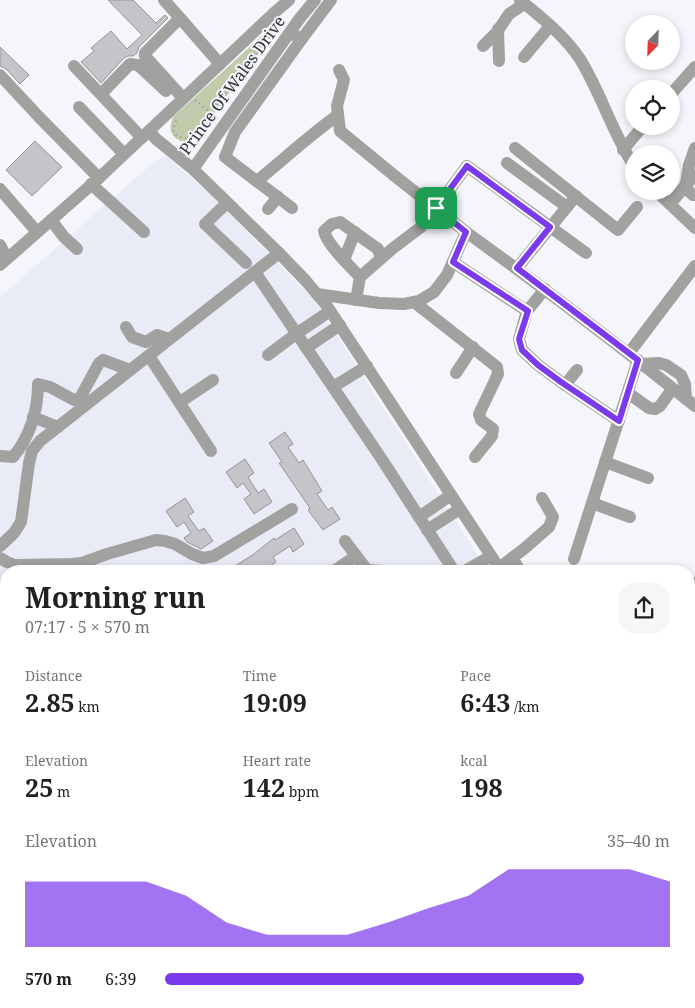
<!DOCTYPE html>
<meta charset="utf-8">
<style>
:root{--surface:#fff;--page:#f6f6f6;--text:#202124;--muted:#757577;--accent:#7c3aed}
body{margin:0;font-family:"Noto Serif",serif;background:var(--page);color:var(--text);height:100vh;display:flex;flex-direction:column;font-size:19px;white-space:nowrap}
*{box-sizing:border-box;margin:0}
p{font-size:16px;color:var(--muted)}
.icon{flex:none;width:28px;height:28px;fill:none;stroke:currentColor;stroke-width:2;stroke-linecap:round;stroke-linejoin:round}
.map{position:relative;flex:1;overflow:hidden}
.sheet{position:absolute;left:0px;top:565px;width:695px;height:444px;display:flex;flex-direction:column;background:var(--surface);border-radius:20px 20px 0 0;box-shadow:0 2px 8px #0003}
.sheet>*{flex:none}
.needle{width:32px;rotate:203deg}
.fabs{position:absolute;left:625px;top:15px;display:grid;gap:10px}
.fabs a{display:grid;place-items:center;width:55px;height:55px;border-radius:50%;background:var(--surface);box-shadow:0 2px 8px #0003;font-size:25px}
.pin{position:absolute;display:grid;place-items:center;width:42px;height:42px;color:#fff;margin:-21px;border-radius:10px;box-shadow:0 2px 8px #0006}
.round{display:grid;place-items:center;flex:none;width:52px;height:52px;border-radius:20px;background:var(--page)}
.head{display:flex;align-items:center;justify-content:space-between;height:85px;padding:0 25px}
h1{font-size:28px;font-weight:700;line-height:38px}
.figures{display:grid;grid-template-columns:repeat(3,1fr);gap:8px;height:85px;padding:5px 25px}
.figures div{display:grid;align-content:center}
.figures b{font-size:25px;font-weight:700}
.figures small{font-size:14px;font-weight:400}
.figures p{font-size:14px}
.chart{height:140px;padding:10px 25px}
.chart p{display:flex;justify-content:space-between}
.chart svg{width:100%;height:90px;margin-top:5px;fill:var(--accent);opacity:.7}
ul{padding:0 25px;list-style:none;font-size:16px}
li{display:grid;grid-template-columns:80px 60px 1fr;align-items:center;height:38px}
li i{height:12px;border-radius:6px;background:var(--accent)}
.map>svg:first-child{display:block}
.built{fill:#e9ebf7}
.green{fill:#bfcbab}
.building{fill:#c6c4c8;stroke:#979498}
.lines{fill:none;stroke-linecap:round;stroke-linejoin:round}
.path{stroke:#909194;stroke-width:2;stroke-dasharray:1 4;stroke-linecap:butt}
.minor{stroke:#a1a19f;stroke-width:12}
.route-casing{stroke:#fff;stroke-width:10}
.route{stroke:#7c3aed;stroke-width:6}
.labels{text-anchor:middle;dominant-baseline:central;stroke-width:4;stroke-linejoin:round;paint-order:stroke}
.street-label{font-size:16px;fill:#323335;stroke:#f5f6fb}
</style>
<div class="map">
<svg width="695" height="1008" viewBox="0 0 695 1008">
<rect width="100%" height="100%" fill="#f5f6fb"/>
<path class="built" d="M166 156 210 194 315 301 488 571H6V1002H689V886L695 897V1008H0V297L156 160Z"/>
<g class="green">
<path d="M276 23 279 26 197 136C181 150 163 134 174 116Z"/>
<path d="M180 1002H250L255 1005 253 1008H176Z"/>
</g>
<g class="building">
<path d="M108 0H133L156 23 165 15 168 18 139 47 137 53 133 56H128L124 58 101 83 81 62 94 51 91 48 111 31 127 49 142 35Z"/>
<path d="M0 47 29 75 20 84 6 69 0 66Z"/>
<path d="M35 141 62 167 32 196 6 170Z"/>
<path d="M285 432 293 444 288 447 299 463 303 460 322 491 317 494 328 510 332 507 340 519 323 530 308 510 310 508 279 463 282 462 269 443Z"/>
<path d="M245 459 254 473 248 477 258 493 264 489 272 502 254 514 244 499 251 494 243 483 237 488 226 472Z"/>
<path d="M185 498 194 512 188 516 199 531 204 528 213 541 201 549 187 542 184 538 191 533 184 522 177 527 166 511Z"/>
<path d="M294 528 304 544 293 552 290 546 273 557 276 562 263 571H227L254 554 274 538 275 540Z"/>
</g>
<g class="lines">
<g class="path">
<path d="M195 100 210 113 276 28 250 51"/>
<path d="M176 121 173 130 176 135C179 136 181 138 184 138 194 139 204 120 210 113L218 118"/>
</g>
<g class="minor">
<path d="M164 0 180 18"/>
<path d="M520 0C541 17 565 36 580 59 601 93 612 132 634 166"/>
<path d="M498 29 499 61"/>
<path d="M291 32 301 40 235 132 225 157 292 208"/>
<path d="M301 40 331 0"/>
<path d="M483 46 497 32 509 14 524 4V0"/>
<path d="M524 57 550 26"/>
<path d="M74 66 142 138"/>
<path d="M339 70 344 80 337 106 340 131 396 177 466 232"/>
<path d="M0 75 39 117 99 178"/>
<path d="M101 94 130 64 138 65 166 91"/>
<path d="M671 94 695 67"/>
<path d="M183 98 145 56V53L180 18 220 64"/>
<path d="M79 107 124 154"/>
<path d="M149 131 156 139 193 169 279 253 306 281 327 306 501 571"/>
<path d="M515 148 618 230 637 207"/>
<path d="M623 150 643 126"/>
<path d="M507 163 567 207"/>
<path d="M193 169 300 18 315 0"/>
<path d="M257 181C284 159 310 135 338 115"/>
<path d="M91 184 144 232"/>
<path d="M686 184 689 165 695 148"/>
<path d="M684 187 693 195H695"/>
<path d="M0 189 37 232"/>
<path d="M656 191 695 228"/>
<path d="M227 203 205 224 246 263"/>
<path d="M670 204 693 177 695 176"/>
<path d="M436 208 467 166 586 253"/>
<path d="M268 209 278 197"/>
<path d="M51 220 64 237 77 249"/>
<path d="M0 245 7 258"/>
<path d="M344 260 355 232"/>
<path d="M453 262 527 311 545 289"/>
<path d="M0 265 99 178 274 13 289 0"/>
<path d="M517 268 576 196"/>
<path d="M255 272 381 458 454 571"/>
<path d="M360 277C350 266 327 245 324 231L332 224 340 222 378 249 381 258"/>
<path d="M317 294 379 303 404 304 419 301 434 292 447 275 466 232C544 288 620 346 695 406"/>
<path d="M356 300 360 277 392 249 421 227"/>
<path d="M414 302 497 367 498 374 479 414 481 420 493 429 492 436 475 457"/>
<path d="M527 311 519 339 522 350 538 365 561 382 619 421"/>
<path d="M126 327 132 337 146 342 157 335 169 339"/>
<path d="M306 348 340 325"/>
<path d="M629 353 695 266"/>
<path d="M268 355 296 334 330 311"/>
<path d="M149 356 211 451"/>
<path d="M642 364 659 363 666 365 681 375 685 384 686 399"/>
<path d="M456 373 473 347"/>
<path d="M565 385 577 370"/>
<path d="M333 387 367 366"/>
<path d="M628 393 649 408 655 409 660 406 670 392 675 390"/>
<path d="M180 402 213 380"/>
<path d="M33 417 58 427"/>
<path d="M0 456 13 457C30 437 38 410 38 384L50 387 74 400 80 398 99 363 103 360 130 370"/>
<path d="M605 462 648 478"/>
<path d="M592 503 630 517"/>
<path d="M419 517 451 495"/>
<path d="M427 530 460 509"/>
<path d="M345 541 367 570 383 571"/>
<path d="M0 546 14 533 21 522 29 463 32 451 40 441 279 253"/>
<path d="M0 558 7 562 15 565 71 564 82 563 107 554 156 540 165 541 175 544 192 554 203 558 214 556 292 509"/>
<path d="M512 558 520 571"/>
<path d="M574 559 638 360"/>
<path d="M334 571 356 556"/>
<path d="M465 571 491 556"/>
<path d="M495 571 525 548 549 527 553 517 542 498"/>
<path d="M689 585 695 583"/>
<path d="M0 656 6 650"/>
<path d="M0 686 6 681"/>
<path d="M689 686 695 683"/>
<path d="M0 703 6 705"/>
<path d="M689 730 695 727"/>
<path d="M0 757 6 755"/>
<path d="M689 798 695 796"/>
<path d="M0 818 6 821"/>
<path d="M689 873 695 883"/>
<path d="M689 904 695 912"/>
<path d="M0 918 6 905"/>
<path d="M689 923 695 929"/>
<path d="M689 960 695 951"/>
<path d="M373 1002 380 1008"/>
<path d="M585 1002 592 1008"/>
<path d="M260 1004 266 1008"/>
<path d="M95 1008 98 1002"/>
<path d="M410 1008 414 1002"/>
<path d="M544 1008 547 1002"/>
<path d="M571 1008 575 1002"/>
<path d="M656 1008 660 1002"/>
</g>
</g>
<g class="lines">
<defs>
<path id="route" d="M467 166 550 227 517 268 638 360 619 421 561 382 538 365 522 350 519 339 528 311 453 262 466 232 436 208Z"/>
</defs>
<use href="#route" class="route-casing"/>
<use href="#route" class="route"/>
</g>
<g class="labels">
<g class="street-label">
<text transform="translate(232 85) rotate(-54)">Prince Of Wales Drive</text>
</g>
</g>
</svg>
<div class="fabs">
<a><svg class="needle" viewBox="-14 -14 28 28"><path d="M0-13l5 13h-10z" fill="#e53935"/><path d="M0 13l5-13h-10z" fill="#757577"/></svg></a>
<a><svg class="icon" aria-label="locate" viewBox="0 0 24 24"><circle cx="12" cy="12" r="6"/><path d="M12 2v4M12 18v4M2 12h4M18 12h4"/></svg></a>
<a><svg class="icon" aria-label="layers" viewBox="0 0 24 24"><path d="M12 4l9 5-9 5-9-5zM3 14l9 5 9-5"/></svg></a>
</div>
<div class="pin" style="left:436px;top:208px;background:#1e9e55"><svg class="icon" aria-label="arrive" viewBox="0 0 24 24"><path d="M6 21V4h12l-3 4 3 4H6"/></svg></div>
<section class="sheet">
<div class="head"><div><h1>Morning run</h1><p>07:17 · 5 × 570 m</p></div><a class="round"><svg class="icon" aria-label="share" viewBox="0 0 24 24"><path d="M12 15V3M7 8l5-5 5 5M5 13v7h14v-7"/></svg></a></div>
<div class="figures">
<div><p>Distance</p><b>2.85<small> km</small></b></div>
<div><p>Time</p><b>19:09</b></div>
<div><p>Pace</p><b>6:43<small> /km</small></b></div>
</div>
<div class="figures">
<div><p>Elevation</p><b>25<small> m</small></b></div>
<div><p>Heart rate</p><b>142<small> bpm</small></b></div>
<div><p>kcal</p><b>198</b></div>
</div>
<div class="chart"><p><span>Elevation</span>35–40 m</p>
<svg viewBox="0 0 160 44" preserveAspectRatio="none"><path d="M0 44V12L10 12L20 12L30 12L40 19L50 32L60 38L70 38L80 38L90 32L100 25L110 19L120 6L130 6L140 6L150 6L160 12V44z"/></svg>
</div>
<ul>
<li><b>570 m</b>6:39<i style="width:83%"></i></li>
</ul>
</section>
</div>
